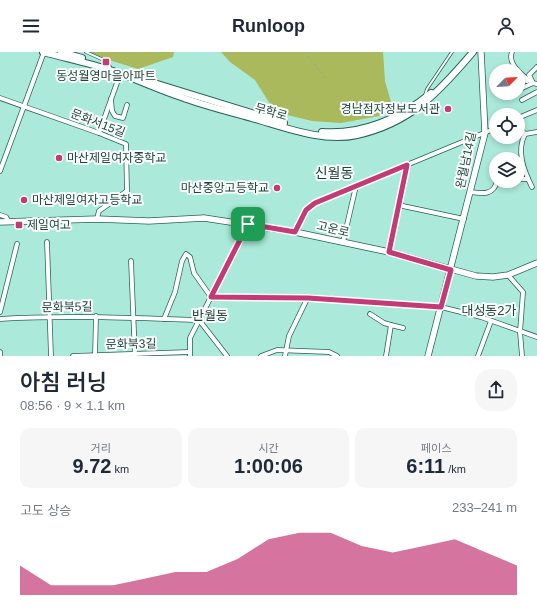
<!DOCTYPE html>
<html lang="ko">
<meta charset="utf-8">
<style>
:root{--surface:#fff;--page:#f6f6f7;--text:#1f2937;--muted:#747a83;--accent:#c33a77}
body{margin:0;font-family:Arial,"Noto Sans KR",sans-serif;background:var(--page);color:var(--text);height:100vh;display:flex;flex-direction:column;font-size:15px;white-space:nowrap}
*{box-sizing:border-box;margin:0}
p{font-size:13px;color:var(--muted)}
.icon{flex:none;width:22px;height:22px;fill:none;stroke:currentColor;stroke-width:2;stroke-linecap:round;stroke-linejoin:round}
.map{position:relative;height:304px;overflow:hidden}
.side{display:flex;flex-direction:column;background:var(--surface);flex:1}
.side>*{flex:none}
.needle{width:26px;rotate:66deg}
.buttons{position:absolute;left:489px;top:12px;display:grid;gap:8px}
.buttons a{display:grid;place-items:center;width:36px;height:36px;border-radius:50%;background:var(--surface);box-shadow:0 2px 6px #0003;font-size:20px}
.pin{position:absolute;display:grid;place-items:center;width:34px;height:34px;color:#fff;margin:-17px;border-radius:8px;box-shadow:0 2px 6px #0006}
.round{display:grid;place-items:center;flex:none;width:42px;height:42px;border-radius:16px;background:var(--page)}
.summary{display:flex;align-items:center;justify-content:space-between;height:68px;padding:0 20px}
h1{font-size:22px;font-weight:600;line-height:30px}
.metrics{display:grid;grid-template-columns:repeat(3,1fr);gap:6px;height:68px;padding:4px 20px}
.metrics div{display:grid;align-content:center;border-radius:10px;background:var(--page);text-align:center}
.metrics b{font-size:20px;font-weight:600}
.metrics small{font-size:11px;font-weight:400}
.metrics p{font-size:11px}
.chart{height:112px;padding:8px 20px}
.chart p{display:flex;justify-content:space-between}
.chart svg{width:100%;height:72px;margin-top:4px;fill:var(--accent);opacity:.7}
header{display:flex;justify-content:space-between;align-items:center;height:52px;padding:0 20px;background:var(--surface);font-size:18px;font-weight:600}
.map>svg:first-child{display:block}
.green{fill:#a9b95c}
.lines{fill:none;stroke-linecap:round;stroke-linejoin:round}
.lane-casing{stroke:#256357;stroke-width:3.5}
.street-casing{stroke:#256357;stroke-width:5.5}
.secondary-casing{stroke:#256357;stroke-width:7}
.primary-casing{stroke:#256357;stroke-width:8}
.path{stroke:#7fb2a5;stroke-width:1;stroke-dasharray:2 3;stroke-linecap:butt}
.lane{stroke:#fff;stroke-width:2}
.street{stroke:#fff;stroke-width:4}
.secondary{stroke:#fff;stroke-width:5.5}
.primary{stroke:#fff;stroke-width:6}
.route-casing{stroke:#fff;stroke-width:8}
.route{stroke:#c33a77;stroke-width:5}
.poi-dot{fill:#c33a77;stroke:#f7fefc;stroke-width:1.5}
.labels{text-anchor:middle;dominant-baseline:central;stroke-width:4;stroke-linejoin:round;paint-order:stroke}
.poi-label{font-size:12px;fill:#27413b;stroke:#f7fefc;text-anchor:start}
.street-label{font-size:12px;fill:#27413b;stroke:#f7fefc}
.neighbourhood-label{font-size:13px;fill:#27413b;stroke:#f7fefc}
.quarter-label{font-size:14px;fill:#27413b;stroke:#f7fefc}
</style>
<header><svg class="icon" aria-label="menu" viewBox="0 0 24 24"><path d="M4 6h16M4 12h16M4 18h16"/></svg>Runloop<svg class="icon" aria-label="person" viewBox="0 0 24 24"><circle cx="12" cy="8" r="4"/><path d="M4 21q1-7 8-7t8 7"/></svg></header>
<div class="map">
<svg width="537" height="304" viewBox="0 0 537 304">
<rect width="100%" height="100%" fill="#abeada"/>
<g class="green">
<path d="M83 0H174L173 5 138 17Z"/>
<path d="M221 0H383L385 29 391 50 379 64 341 71 312 69 275 60 255 28 230 10Z"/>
</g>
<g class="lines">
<defs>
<g id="lane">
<path d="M86 0 108 10 110 15"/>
<path d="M425 43 427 37 452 0"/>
</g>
<g id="street">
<path d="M512 0C507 12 524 25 533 31"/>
<path d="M518 26 527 29"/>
<path d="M532 29 529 23 537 15"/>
<path d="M518 38 533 31 537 32"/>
<path d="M510 44 513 41"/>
<path d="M0 46 99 81 126 92 127 139 99 159 97 167"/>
<path d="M111 47 112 59 115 64 123 66 127 53"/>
<path d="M522 48 537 40"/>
<path d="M518 66 537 58"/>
<path d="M518 74 525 82 537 80"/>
<path d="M99 81 118 28"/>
<path d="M525 82C516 99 524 119 532 135"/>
<path d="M0 119 44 0"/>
<path d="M518 125 522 127H528"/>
<path d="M471 140C483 142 494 143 497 129"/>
<path d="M398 153 464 167"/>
<path d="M0 163 6 165 9 170"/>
<path d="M295 180 306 158 315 151 496 76"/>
<path d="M47 190 51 304"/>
<path d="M343 190 356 134"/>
<path d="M389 200 407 113"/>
<path d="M131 209 135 304"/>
<path d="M508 223 523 240 520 280 522 304"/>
<path d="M0 260 17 192"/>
<path d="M370 262 384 271 391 273"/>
<path d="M0 267C67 263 132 266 199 268L227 304"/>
<path d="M164 267 175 240 182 209 186 202 190 205 194 221 211 245H308L441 255 481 265 537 285"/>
<path d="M0 300V304"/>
<path d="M73 304 189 300"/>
<path d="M95 304 96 264"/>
<path d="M190 304V286L248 172"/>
<path d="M261 304 277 298 329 300 337 304"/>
<path d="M285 304 289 284 308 245"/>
<path d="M386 304 391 273 403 276"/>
<path d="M478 304 491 269"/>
</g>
<g id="secondary">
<path d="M0 170 97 167 149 169 204 166 295 180 389 200 476 224 493 225 508 223 537 211"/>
<path d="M428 304 485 81 481 0"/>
</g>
<g id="primary">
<path d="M43 0C65 6 89 11 110 18 134 26 157 37 181 45 208 55 235 61 262 69 292 78 326 90 357 83 411 71 439 40 473 0"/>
<path d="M61 0 82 6"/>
<path d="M151 30 284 71"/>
<path d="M322 80C362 83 401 66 431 41"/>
</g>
</defs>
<use href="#lane" class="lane-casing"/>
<use href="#street" class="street-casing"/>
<use href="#secondary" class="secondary-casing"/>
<use href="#primary" class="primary-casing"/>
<path class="path" d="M305 0 326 27"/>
<use href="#lane" class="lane"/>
<use href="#street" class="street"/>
<use href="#secondary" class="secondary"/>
<use href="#primary" class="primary"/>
</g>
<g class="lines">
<defs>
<path id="route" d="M407 113 389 200 451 218 441 255 308 246 211 245 248 172 295 180 306 158 315 151Z"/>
</defs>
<use href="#route" class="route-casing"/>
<use href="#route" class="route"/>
</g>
<g class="poi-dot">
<rect x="102" y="6" width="8" height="8" rx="2"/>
<circle cx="448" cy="57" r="4"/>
<circle cx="59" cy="106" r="4"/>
<circle cx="277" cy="136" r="4"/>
<circle cx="24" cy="148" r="4"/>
<rect x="15" y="169" width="8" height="8" rx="2"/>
</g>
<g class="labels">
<g class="poi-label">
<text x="106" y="24" text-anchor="middle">동성월영마을아파트</text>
<text x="440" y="57" text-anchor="end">경남점자정보도서관</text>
<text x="67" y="106">마산제일여자중학교</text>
<text x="269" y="136" text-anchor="end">마산중앙고등학교</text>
<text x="32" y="148">마산제일여자고등학교</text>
<text x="27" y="173">제일여고</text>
</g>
<g class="street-label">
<text transform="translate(271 60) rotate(16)">무학로</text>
<text transform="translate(98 71) rotate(21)">문화서15길</text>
<text transform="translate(466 108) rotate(-78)">완월남14길</text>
<text transform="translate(333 177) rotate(13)">고운로</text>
<text transform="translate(67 255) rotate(-1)">문화북5길</text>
<text transform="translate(131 292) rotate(-1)">문화북3길</text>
</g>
<g class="neighbourhood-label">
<text x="489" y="258">대성동2가</text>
<text x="210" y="263">반월동</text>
</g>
<g class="quarter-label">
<text x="334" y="121">신월동</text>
</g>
</g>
</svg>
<div class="buttons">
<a><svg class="needle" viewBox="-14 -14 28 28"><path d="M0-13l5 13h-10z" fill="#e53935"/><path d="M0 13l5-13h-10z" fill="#747a83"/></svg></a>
<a><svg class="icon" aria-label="locate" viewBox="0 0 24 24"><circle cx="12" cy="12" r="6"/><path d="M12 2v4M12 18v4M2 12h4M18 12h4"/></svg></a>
<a><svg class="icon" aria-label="layers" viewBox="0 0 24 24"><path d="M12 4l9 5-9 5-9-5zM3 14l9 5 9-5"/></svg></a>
</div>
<div class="pin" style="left:248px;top:172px;background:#1e9e55"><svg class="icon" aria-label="arrive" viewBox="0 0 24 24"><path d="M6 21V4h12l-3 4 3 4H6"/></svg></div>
</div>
<section class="side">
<div class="summary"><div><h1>아침 러닝</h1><p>08:56 · 9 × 1.1 km</p></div><a class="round"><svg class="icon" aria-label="share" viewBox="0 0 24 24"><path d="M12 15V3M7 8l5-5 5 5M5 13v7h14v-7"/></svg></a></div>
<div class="metrics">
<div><p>거리</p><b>9.72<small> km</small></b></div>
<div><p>시간</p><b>1:00:06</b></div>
<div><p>페이스</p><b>6:11<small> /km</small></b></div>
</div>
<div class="chart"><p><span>고도 상승</span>233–241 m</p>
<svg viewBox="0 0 160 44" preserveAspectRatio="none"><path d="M0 44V26L10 38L20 38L30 38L40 34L50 30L60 30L70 22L80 10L90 6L100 6L110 14L120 18L130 14L140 10L150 18L160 26V44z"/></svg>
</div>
</section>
